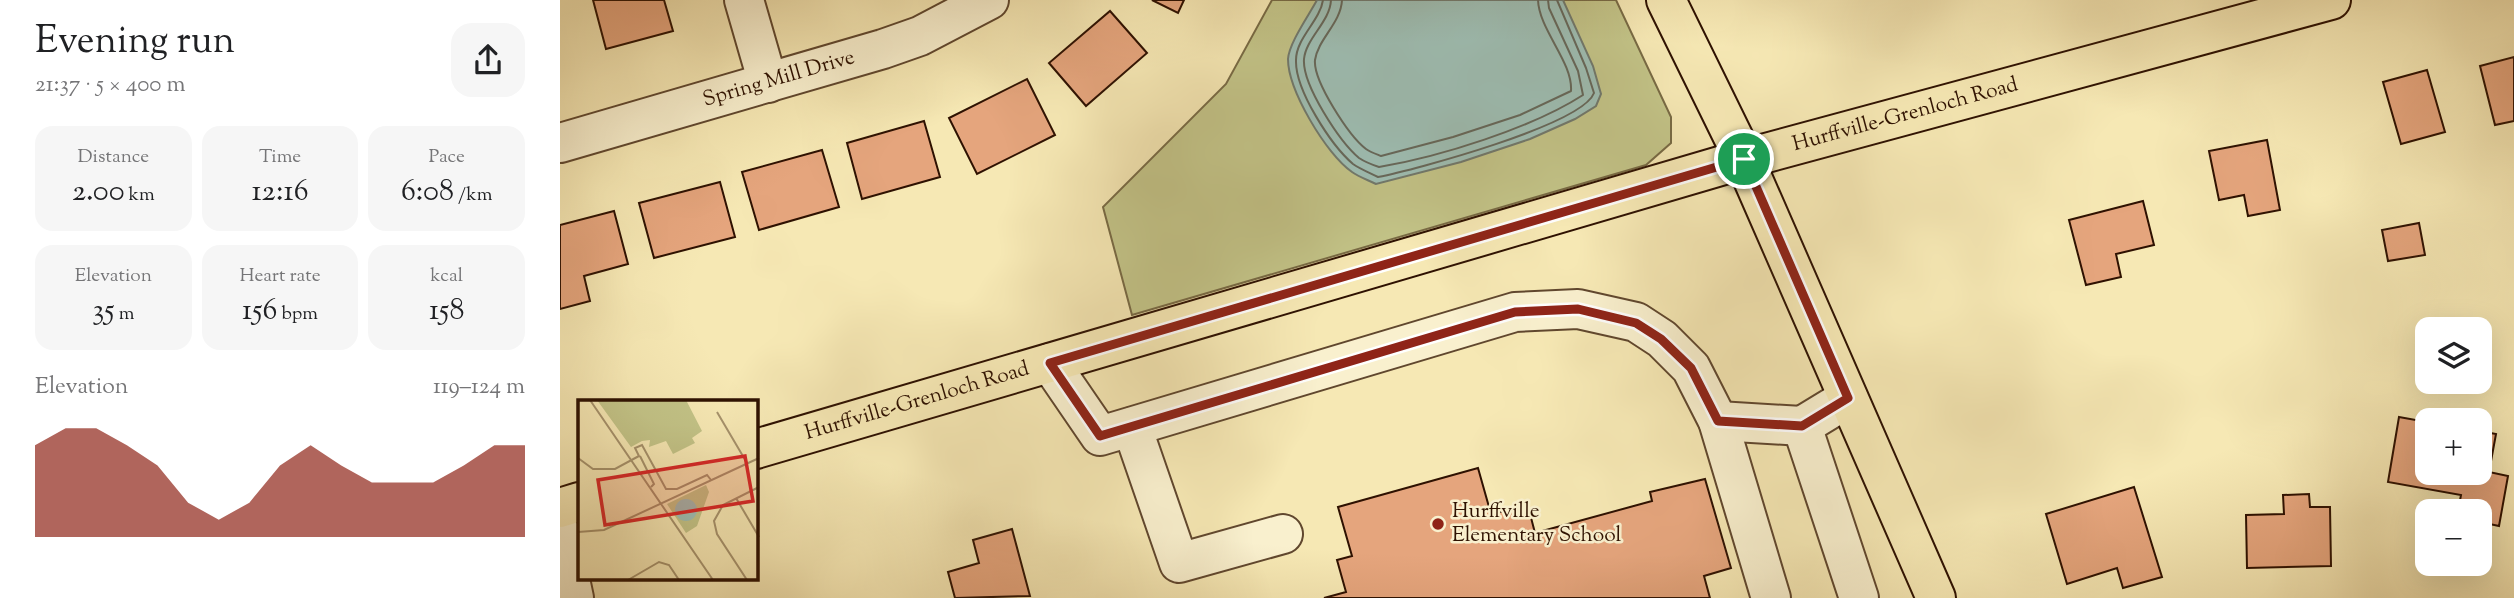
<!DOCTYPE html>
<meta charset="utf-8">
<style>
:root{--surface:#fff;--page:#f6f6f6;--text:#202124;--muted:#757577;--accent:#8f2418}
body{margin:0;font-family:"Sorts Mill Goudy",serif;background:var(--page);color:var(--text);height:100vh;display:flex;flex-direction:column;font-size:26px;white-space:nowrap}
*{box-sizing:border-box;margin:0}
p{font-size:23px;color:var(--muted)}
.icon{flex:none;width:38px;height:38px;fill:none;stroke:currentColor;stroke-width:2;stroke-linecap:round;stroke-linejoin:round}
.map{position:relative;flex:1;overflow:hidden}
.sheet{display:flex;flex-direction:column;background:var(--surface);width:560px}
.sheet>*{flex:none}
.tools{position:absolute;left:1855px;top:317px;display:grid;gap:14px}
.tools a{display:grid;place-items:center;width:77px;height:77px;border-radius:14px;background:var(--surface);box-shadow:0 7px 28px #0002;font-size:35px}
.pin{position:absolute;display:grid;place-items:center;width:60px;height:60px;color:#fff;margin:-30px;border:4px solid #fff;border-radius:50%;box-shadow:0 2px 7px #0007}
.round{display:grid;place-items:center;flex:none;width:74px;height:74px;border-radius:21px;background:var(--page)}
.head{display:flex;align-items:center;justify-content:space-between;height:119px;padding:0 35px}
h1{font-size:38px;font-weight:600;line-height:52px}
.stats{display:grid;grid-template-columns:repeat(3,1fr);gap:10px;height:119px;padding:7px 35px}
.stats div{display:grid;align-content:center;border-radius:18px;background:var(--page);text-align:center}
.stats b{font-size:30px;font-weight:600}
.stats small{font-size:19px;font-weight:400}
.stats p{font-size:19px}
.chart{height:196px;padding:14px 35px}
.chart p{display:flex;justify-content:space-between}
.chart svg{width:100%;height:126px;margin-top:7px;fill:var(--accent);opacity:.7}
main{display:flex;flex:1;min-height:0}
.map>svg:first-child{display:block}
.green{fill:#c3c488;stroke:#786a44;stroke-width:2}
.water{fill:#9ebfb5;stroke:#71796d;stroke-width:2}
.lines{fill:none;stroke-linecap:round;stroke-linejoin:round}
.shore{stroke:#66685b;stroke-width:2}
.building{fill:#e5a57d;stroke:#2e1101;stroke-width:2}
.minor-casing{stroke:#60472e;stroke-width:42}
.major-casing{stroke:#2e1101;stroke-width:42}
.minor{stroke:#f9f0ce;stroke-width:38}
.major{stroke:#f6e8b4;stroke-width:38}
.route-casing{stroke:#fff;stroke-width:14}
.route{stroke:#8f2418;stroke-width:9}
.poi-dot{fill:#8f2418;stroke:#f9f0ce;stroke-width:2.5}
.labels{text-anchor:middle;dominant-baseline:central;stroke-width:5;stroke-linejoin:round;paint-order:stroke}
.street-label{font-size:21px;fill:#2e1101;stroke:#f9f0ce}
.poi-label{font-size:21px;fill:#2e1101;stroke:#f9f0ce;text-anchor:start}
.inset-road{fill:none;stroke:#a6926c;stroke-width:2}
.view{fill:#d62828;fill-opacity:0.15;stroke:#d62828;stroke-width:3.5}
.inset-edge{fill:none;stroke:#2e1101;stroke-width:3.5}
</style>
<main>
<section class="sheet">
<div class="head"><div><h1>Evening run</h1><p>21:37 · 5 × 400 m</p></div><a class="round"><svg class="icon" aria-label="share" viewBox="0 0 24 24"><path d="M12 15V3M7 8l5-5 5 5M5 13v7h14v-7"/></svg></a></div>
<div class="stats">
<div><p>Distance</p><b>2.00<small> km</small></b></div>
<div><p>Time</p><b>12:16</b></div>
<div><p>Pace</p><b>6:08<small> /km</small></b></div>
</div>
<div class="stats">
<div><p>Elevation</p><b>35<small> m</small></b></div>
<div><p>Heart rate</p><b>156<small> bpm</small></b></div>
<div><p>kcal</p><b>158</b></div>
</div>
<div class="chart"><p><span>Elevation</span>119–124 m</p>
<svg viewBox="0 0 160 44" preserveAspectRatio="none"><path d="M0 44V12L10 6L20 6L30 12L40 19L50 32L60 38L70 32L80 19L90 12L100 19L110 25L120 25L130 25L140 19L150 12L160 12V44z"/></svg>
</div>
</section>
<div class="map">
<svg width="1954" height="598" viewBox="0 0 1954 598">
<rect width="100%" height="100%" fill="#f6e8b4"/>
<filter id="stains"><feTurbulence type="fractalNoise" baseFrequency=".00286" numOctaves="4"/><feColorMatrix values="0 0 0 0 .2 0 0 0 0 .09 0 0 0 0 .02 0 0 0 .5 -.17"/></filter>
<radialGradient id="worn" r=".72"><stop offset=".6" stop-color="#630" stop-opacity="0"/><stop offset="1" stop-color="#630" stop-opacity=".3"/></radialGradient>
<path class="green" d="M712 0H1056L1111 117V143L1086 165 572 315 543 207 666 84Z"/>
<path class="water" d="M757 0H1003L1033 66 1041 94 1036 106 1015 119 970 139 901 162 816 184C808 180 799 177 792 172 766 154 728 90 728 59 729 43 749 15 757 0Z"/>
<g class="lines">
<g class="shore">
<path d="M763 0C760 21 736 38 736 60 735 90 771 145 793 164 800 169 810 173 818 177 854 170 1022 125 1034 93L1026 68 997 0"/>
<path d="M771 0C770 22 746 38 744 59 742 85 780 142 799 158 805 162 813 165 819 167 879 157 972 128 1023 95L1018 71 989 8 988 0"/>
<path d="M782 0C781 23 758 39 755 60 753 81 789 136 806 149 810 152 816 154 821 156L893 137 960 115 1011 91C1013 62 979 30 978 0"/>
</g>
</g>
<g class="building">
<path d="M33 0H104L113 31 46 49Z"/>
<path d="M592 0H624L618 13Z"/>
<path d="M550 11 587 53 526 106 489 63Z"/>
<path d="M1954 57V121L1935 125 1920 66Z"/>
<path d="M1867 70 1885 132 1841 144 1823 82Z"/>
<path d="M467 79 495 135 417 174 389 118Z"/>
<path d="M364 121 380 177 302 199 287 143Z"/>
<path d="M1707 140 1720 210 1688 216 1684 195 1659 200 1649 151Z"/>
<path d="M262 150 279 207 199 230 182 172Z"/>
<path d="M160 182 175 237 94 258 79 203Z"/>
<path d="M1583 201 1594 245 1556 254 1561 277 1526 285 1509 220Z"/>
<path d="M54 211 68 264 24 276 30 301 0 309V225Z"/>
<path d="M1859 223 1865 255 1828 261 1822 230Z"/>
<path d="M1839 417 1867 422V472H1920V431L1936 434 1929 472 1948 476 1939 526 1920 522V511H1898L1901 495 1828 482Z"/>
<path d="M918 468 931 514 968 506 975 533 1092 501 1090 492 1145 479 1171 568 1144 576 1150 598H764L786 592 777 560 792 556 778 507Z"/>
<path d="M1574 487 1602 577 1563 588 1557 568 1507 584 1486 514Z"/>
<path d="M1749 494 1750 507H1770L1771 566 1687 568 1686 515 1724 514 1723 495Z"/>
<path d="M452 529 470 596 395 598 388 572 419 563 413 540Z"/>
</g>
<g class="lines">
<defs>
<g id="minor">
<path d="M184 0 208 83"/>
<path id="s1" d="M0 143 323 49 360 36 429 0"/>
<path d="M490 363 540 436 955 312 1018 309 1076 322 1102 339 1131 368 1158 421 1211 598"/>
<path d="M1288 398 1242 426 1299 598"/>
<path d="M1158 421 1242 426"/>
<path d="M572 427 619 563 723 534"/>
<path d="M0 532 14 598"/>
</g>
<g id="major">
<path d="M1106 0 1184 159 1376 598"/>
<path id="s2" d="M196 449 1184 159 1771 0"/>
<path d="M0 508 19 502"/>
</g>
</defs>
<use href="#minor" class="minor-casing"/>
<use href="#major" class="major-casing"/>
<use href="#minor" class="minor"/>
<use href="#major" class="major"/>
</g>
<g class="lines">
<defs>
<path id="route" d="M1184 159 1288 398 1242 426 1158 421 1131 368 1101 339 1076 323 1018 309 955 312 540 436 490 363Z"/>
</defs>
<use href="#route" class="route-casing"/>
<use href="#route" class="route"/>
</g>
<circle class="poi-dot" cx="878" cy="524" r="7"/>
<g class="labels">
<g class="street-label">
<text stroke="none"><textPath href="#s1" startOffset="228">Spring Mill Drive</textPath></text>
<text stroke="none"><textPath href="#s2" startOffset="1197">Hurffville-Grenloch Road</textPath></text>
<text stroke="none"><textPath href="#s2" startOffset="168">Hurffville-Grenloch Road</textPath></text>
</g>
<g class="poi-label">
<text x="892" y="512">Hurffville<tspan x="892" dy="24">Elementary School</tspan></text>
</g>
</g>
<g transform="translate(18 400)">
<rect width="180" height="180" fill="#f6e8b4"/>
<path d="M19 0H108L124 31 114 38 117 43 95 54 88 41 71 47 72 40 64 41 53 47ZM128 85 131 92 119 126 108 133 89 104Z" fill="#c3c488"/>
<path d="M97 110a11 11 0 1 1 22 0a11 11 0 1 1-22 0Z" fill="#9ebfb5"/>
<path class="inset-road" d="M12 0 135 180M139 12 169 63M62 56 76 84 73 87M0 58 15 69H37L61 56 57 48 64 45 88 89H99L129 75 133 80M158 98 181 137M0 132 26 130 181 58M50 180 81 162 91 165 101 180M169 180 139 134 136 121 145 105 181 87"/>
<path class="view" d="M167 56 175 101 27 125 20 80Z"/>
<rect width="180" height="180" class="inset-edge"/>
</g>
<rect width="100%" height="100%" filter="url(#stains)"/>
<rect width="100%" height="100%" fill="url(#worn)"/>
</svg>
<div class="tools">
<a><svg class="icon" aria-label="layers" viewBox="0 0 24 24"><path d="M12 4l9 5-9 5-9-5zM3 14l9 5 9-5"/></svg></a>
<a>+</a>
<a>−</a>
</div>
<div class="pin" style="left:1184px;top:159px;background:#1e9e55"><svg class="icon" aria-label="arrive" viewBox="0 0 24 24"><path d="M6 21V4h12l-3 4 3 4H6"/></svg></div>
</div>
</main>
